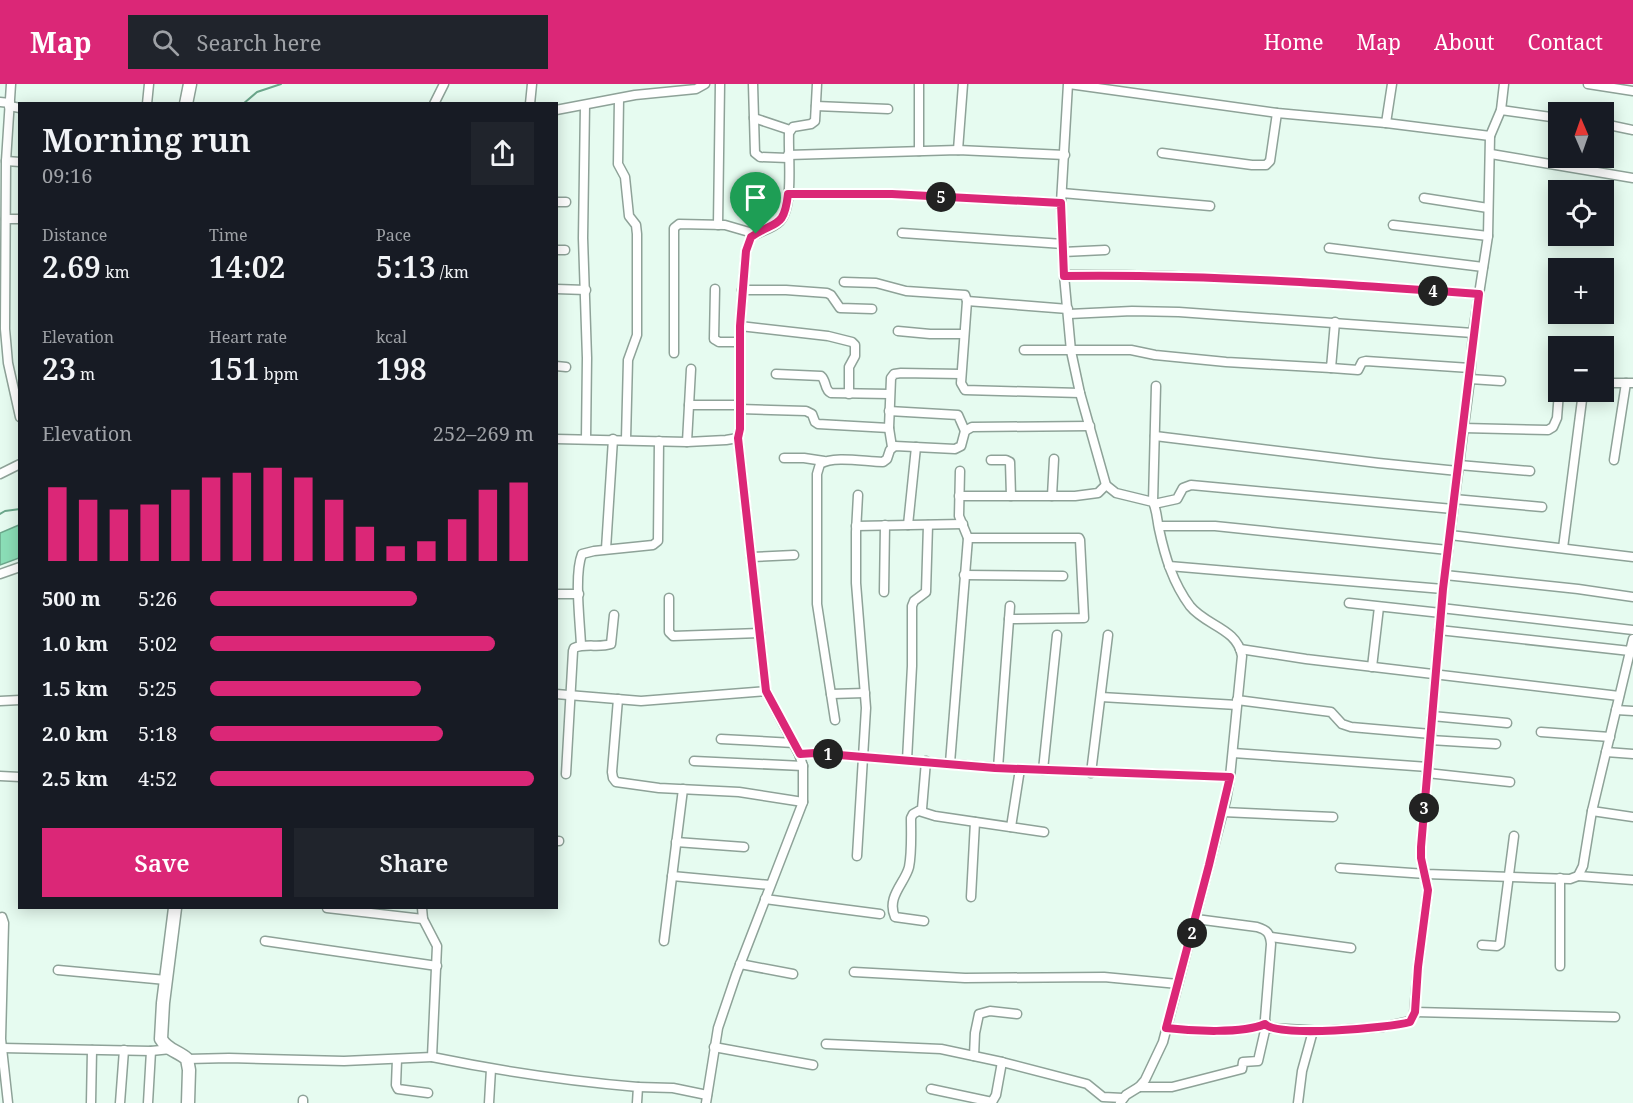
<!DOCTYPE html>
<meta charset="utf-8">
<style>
:root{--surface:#171b24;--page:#20242c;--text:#f1f3f6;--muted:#9ea1a6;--accent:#db2777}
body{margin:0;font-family:"Noto Serif",serif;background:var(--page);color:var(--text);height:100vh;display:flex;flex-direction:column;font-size:22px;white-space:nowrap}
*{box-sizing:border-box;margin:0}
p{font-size:20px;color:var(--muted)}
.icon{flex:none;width:33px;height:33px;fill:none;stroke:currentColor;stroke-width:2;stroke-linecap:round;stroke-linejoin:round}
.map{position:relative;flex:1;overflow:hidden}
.sheet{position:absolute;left:18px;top:18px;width:540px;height:807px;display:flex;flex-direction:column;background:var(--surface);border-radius:0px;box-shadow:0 3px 15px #0003}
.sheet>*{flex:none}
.needle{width:39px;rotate:358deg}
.controls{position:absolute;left:1548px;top:18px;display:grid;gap:12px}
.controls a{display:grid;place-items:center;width:66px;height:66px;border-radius:0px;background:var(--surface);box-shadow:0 3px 15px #0003;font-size:30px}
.pin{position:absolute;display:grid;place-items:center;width:51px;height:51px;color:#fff;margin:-62px -26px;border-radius:50% 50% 50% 0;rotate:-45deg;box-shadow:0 0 6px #0007}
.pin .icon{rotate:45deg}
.km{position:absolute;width:30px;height:30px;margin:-15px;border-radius:50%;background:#222;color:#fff;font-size:16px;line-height:30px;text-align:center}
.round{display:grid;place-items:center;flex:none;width:63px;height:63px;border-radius:0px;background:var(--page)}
.headline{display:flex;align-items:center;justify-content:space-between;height:102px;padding:0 24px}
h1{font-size:33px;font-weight:600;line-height:45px}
.figures{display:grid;grid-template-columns:repeat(3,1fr);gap:9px;height:102px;padding:6px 24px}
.figures div{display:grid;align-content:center}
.figures b{font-size:30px;font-weight:600}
.figures small{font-size:16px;font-weight:400}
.figures p{font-size:16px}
.chart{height:168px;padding:12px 24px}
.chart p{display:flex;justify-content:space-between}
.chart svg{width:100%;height:108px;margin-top:6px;stroke:var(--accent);stroke-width:6}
.cta{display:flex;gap:12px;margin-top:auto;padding:12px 24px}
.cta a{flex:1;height:69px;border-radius:0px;background:var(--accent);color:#fff;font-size:24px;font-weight:600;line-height:69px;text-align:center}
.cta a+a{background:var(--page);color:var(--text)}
ul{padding:0 24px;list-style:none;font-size:20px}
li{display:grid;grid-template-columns:96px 72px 1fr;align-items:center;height:45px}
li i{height:15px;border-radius:8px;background:var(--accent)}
header{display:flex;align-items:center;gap:36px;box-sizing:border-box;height:84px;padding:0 30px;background:var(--accent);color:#fff}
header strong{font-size:28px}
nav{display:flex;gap:33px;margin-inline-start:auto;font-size:21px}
.search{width:420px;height:54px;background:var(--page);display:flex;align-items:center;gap:15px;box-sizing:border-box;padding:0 21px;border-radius:0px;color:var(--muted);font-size:22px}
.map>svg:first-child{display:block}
.water{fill:#8bdeb7;stroke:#6ba78b;stroke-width:1.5}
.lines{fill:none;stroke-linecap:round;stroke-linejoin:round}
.stream{stroke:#6ba78b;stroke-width:2}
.street-casing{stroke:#8ea298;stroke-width:11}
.secondary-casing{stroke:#8ea298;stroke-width:15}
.street{stroke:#fff;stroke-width:8}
.secondary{stroke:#fff;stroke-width:12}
.route-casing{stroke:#fff;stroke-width:12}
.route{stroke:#db2777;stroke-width:8}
</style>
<header>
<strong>Map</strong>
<div class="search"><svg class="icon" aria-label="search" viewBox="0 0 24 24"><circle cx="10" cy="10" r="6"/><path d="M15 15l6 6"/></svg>Search here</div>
<nav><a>Home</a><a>Map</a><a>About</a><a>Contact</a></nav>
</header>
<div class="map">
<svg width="1633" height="1019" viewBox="0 0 1633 1019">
<rect width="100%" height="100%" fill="#e6fbf0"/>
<path class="water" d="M19 441V474L0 481V449Z"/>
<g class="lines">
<g class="stream">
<path d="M243 20 257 8 281 0"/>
<path d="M0 430 5 427 20 425"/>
</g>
<defs>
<g id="street">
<path d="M11 0 6 77 5 245 8 279 20 333"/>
<path d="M753 0 755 69 760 73 788 74"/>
<path d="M1068 0 1061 119 1064 191 1071 267 1080 309 1106 401 1116 409 1153 418C1157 427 1157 436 1159 445 1165 473 1173 499 1190 522 1206 542 1237 544 1242 572L1230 693 1226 716 1163 958 1145 996 1139 1003 1126 1011 1120 1019"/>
<path d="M1069 0 1277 29 1386 39 1490 52 1501 26 1504 0"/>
<path d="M1588 0 1633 7"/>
<path d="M619 15 618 80 625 93 629 132 636 141 637 150V251L628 276 626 355"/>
<path d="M0 18 10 19"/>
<path d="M147 20 149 0"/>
<path d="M434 20 444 0"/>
<path d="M530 20 532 0"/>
<path d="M585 21 583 154 587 274 586 355"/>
<path d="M9 22 20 24"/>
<path d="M816 22 888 25"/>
<path d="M556 26 635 11 696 5 705 0"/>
<path d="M1501 26 1558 34"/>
<path d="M754 34 790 46"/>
<path d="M1386 39 1392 0"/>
<path d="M1604 40 1633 46"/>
<path d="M958 66 963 0"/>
<path d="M919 67V0"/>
<path d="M1162 69 1252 81H1266L1270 77 1277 29"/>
<path d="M1491 70 1633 94"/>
<path d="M788 71 958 66 1065 71"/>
<path d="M6 77 20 78"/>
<path d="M1062 109 1210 122"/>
<path d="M788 110H892L1061 119"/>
<path d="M1424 114 1488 124"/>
<path d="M556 118H566"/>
<path d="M6 135H20"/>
<path d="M718 141 720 0"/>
<path d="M1393 141 1488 152"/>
<path d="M902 149 1063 160"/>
<path d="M1329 164 1483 183"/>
<path d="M556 166H565"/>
<path d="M1063 168 1105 166"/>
<path d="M1064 191C1202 190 1341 200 1479 210"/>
<path d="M844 198 876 199 906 207 965 211 967 217 961 299 965 306 1080 309"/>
<path d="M556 205 586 206"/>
<path d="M715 205 714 255 719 258H740"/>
<path d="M742 206H786L827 209 831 211 840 224 872 225"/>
<path d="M967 217 1068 225"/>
<path d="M1069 230 1132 227 1179 228 1473 249"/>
<path d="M740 242 828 252 852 258 855 261V272L849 283V310"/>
<path d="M898 247 930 250H964"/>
<path d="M1024 266H1131L1155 271 1226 278 1331 284 1335 238"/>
<path d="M674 269V144L679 140 725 141 756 150"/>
<path d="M556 282 566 283"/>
<path d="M1331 284 1358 286 1362 278 1366 277 1470 284"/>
<path d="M776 290 821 292C827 297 824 306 831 309L889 310"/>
<path d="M1470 295 1501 297"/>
<path d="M1604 299H1633"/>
<path d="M689 321H740"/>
<path d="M740 325 806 327 812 330 815 338 818 340 889 344"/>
<path d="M889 327 958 331 965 347"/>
<path d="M1463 344 1548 346 1553 343 1557 334 1559 308"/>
<path d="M1155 352 1378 379 1458 387"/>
<path d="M738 354 766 607"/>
<path d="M556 355 687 358 726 356 738 354 740 345V242L746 167 751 153C760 147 772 145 780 137 794 122 788 71 789 49L793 43 811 40 815 37 817 0"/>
<path d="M687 358 691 285"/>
<path d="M892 363 889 344 891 294 894 290 901 289 961 290"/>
<path d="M784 374H804L824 377"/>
<path d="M991 376H1006L1010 378 1011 412"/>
<path d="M1614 376 1626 299"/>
<path d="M1459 381 1530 387"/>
<path d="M960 387 959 432 968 454H1079L1080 456 1084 534 1009 535"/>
<path d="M0 390 20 380"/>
<path d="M959 412H1075L1098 409 1106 401"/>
<path d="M1052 412 1054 375"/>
<path d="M1454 415 1542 423"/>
<path d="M1153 418 1156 302"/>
<path d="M1154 420 1177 415 1183 404 1191 401 1453 425"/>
<path d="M908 441 916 363"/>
<path d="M856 442 963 440"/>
<path d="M1159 442H1215L1448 466"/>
<path d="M1450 451 1633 473"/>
<path d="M1563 464 1583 308"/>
<path d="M606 465 613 355"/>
<path d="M751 473 794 471"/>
<path d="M1169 482 1443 505"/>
<path d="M0 490 20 483"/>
<path d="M964 491 1063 492"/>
<path d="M1445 491 1578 505 1633 513"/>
<path d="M884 508 885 441"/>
<path d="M556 510H579"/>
<path d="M669 514V548L673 552 760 549"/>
<path d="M1349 519 1441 529"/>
<path d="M1441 524 1633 546"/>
<path d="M1439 546 1630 567"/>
<path d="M581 561C580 538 574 490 582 470L594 467 653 461 658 457 659 357"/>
<path d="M1240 565 1306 575 1619 612"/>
<path d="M1372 583 1379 523"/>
<path d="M556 610 641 617 766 607 799 670"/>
<path d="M831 610 865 609"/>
<path d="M1101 613 1237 621"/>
<path d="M618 615 612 688 613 694 616 698 659 704 739 708 803 718"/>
<path d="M1237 616 1331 628 1342 640 1351 643 1431 650"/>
<path d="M0 617 20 616"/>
<path d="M1616 626 1633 627"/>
<path d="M1432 632 1507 639"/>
<path d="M835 636 817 520V390L820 380C834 371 866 378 883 378L887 375 890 366 895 362 955 365 961 362 965 347 972 343 1090 342"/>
<path d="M1541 648 1610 653"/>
<path d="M721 655 794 659"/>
<path d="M1430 656 1496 660"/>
<path d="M1606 668 1633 670"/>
<path d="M1233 669 1428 683"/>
<path d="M907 676 912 582V522L914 517 926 508 928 441"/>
<path d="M694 677 803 682"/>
<path d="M950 679 968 454"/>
<path d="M998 684 1010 522"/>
<path d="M1043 686 1057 551"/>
<path d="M1091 689 1108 551"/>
<path d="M1427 689 1510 698"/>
<path d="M566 690 573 567 574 564C586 559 599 564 611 560L614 531"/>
<path d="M0 692 20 693"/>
<path d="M919 727 935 732 1044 748"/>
<path d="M1592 727 1633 733"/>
<path d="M1223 728 1333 733"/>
<path d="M1011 743 1020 685"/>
<path d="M556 757H559"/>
<path d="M676 758 744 763"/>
<path d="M857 772 866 624 856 499V448L858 411"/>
<path d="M1340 784 1426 790 1570 795 1578 792 1583 782 1592 727 1633 555"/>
<path d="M672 792 770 801"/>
<path d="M1578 792 1633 796"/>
<path d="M971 813 975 738"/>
<path d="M765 815 880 830"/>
<path d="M327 824 423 835"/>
<path d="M2 833 4 839 1 955 8 1019"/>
<path d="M1196 835 1257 843C1267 846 1270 849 1271 860L1265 935 1266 942 1270 944 1323 947 1383 943 1410 937 1414 931 1418 883 1428 806 1421 774V763L1443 505 1470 295 1473 249 1488 152 1490 52"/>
<path d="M924 837 895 833C886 813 905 799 909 783 912 768 911 750 911 734L913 730 922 725 926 677"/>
<path d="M1271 853 1351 864"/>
<path d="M265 857 437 882"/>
<path d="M664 857 683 705"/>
<path d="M1482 861 1497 862 1500 860 1514 752"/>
<path d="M740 880 793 890"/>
<path d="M1560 882V794"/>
<path d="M58 886 166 896"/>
<path d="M854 888 965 894 1104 893 1178 900"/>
<path d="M1415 928 1615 933"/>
<path d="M1166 944C1191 947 1243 950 1265 940"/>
<path d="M826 960 941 965 1002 978 1087 1000 1103 1013 1123 1014"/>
<path d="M714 963 813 981"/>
<path d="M2 964 151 967 171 965"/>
<path d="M974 972 975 949 979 930 990 927 1017 930"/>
<path d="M432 973C500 987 568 997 638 1003L637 1019"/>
<path d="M187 975 229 974 344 977 432 973 437 862 423 835 422 824"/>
<path d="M397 975 396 1001 398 1005 428 1009"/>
<path d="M638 1003 673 1004 707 1011"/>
<path d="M1139 1003H1172L1242 985 1243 978 1258 977 1266 942"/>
<path d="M931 1005 992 1018 996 1011 1002 978"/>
<path d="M91 1019 92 966"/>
<path d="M120 1019 124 966"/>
<path d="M148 1019 151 967"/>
<path d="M303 1019V1016"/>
<path d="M489 1019 491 985"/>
<path d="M706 1019 718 944 736 891 803 718V682L799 670 815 669 998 684 1230 693"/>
<path d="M1298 1019 1302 987 1313 947"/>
</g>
<g id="secondary">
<path d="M186 20 190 0"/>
<path d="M175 824 163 919 161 955C167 966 178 967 187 975L189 986 188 1019"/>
</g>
</defs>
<use href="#street" class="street-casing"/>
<use href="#secondary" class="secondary-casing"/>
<use href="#street" class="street"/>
<use href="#secondary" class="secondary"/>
</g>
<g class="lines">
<defs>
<path id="route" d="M788 110H892L1061 119 1064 192C1202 190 1341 200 1479 210L1443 505 1421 763V774L1428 806 1418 883 1415 928 1410 938C1389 944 1278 954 1265 940 1243 950 1191 947 1166 944L1209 781 1230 693 995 684 815 669 800 670 766 607 738 354 740 345V242L746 167 751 153C775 136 784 146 788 110Z"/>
</defs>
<use href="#route" class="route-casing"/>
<use href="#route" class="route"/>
</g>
</svg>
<div class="controls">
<a><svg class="needle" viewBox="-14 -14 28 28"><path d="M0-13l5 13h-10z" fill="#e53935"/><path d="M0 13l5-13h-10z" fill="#9ea1a6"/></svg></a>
<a><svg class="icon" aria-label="locate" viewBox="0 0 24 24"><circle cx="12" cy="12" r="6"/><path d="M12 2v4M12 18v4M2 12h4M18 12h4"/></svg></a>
<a>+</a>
<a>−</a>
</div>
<div class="pin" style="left:756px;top:150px;background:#1e9e55"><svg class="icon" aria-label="arrive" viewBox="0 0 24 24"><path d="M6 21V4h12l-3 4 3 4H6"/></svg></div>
<b class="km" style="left:828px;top:670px">1</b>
<b class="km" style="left:1192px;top:849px">2</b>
<b class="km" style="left:1424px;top:724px">3</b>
<b class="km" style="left:1433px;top:207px">4</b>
<b class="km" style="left:941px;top:113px">5</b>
<section class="sheet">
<div class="headline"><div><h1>Morning run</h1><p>09:16</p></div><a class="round"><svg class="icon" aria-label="share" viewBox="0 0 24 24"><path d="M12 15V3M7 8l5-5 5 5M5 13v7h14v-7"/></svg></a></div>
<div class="figures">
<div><p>Distance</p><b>2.69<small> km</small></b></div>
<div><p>Time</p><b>14:02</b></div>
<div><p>Pace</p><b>5:13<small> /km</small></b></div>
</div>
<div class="figures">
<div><p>Elevation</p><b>23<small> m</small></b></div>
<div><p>Heart rate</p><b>151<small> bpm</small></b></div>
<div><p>kcal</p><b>198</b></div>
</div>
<div class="chart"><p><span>Elevation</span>252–269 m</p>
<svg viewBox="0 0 160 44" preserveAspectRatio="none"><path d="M5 44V14M15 44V19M25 44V23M35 44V21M45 44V15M55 44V10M65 44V8M75 44V6M85 44V10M95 44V19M105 44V30M115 44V38M125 44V36M135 44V27M145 44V15M155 44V12"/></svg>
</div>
<ul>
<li><b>500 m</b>5:26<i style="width:64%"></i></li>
<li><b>1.0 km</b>5:02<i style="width:88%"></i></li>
<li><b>1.5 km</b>5:25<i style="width:65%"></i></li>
<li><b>2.0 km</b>5:18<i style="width:72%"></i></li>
<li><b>2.5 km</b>4:52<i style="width:100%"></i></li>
</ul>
<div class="cta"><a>Save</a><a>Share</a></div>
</section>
</div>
